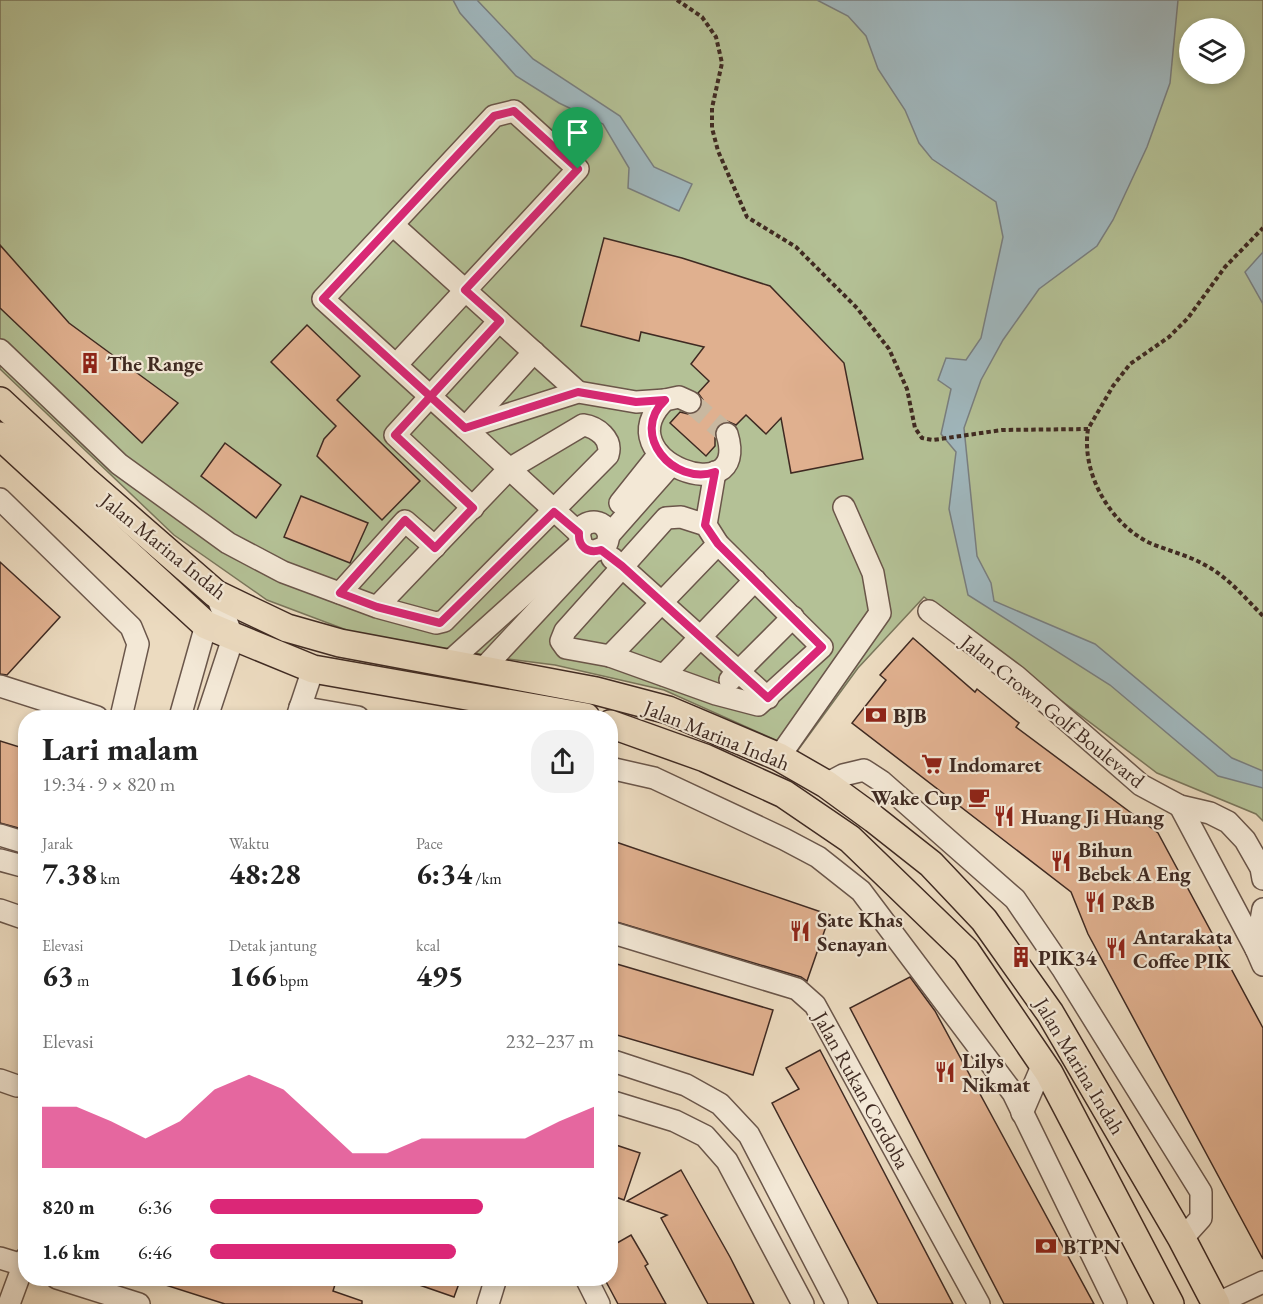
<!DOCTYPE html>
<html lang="id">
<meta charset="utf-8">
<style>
:root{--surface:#fff;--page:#f2f2f2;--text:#222;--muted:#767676;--accent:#db2777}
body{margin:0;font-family:"EB Garamond",serif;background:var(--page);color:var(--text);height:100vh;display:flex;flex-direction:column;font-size:22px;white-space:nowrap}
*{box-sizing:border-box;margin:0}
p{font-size:20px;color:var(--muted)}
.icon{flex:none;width:33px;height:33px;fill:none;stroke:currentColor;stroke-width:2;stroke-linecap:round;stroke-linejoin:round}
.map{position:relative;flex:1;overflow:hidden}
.panel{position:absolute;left:18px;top:710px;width:600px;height:576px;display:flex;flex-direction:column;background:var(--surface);border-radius:24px;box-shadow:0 3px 9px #0003}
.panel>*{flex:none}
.fabs{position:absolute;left:1179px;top:18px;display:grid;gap:12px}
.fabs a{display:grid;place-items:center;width:66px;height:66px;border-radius:50%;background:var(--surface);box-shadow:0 3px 9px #0003;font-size:30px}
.pin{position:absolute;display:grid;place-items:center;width:51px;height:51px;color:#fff;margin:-62px -26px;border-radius:50% 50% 50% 0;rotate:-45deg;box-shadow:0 0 6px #0007}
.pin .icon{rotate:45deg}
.round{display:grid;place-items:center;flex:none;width:63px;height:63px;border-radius:24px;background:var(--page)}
.overview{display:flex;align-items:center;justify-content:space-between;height:102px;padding:0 24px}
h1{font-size:33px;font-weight:700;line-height:45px}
.metrics{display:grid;grid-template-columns:repeat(3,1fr);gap:9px;height:102px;padding:6px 24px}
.metrics div{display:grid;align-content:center}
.metrics b{font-size:30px;font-weight:700}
.metrics small{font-size:16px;font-weight:400}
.metrics p{font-size:16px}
.chart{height:168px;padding:12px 24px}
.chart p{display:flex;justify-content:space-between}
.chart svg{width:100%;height:108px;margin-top:6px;fill:var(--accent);opacity:.7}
ul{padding:0 24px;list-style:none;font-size:20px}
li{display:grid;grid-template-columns:96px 72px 1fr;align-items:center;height:45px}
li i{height:15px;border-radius:8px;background:var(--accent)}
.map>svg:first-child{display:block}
.green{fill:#b4c196;stroke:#7a765c;stroke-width:1.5;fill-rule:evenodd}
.water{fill:#a0b8bf;stroke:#797f80;stroke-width:1.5}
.building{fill:#e0b08f;stroke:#3f2a22;stroke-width:1.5}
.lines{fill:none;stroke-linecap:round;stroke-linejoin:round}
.minor-tunnel{stroke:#c9b8a0;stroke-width:21;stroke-dasharray:21 10;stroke-linecap:butt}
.minor-casing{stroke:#6a564a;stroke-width:24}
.major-casing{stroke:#3f2a22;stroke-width:30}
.path{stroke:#3f2a22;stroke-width:4;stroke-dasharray:4.5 3;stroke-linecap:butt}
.minor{stroke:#f3e8d6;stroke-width:21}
.major{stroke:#ecdbc0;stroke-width:27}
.route-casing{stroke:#fff;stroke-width:12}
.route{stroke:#db2777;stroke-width:8}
.labels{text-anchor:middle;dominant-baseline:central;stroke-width:4.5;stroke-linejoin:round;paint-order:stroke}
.poi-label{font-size:21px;font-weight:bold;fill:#3f2a22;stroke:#f3e8d6;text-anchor:start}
.street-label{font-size:21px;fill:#3f2a22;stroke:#f3e8d6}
</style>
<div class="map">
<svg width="1263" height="1304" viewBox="0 0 1263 1304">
<rect width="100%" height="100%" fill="#ecdbc0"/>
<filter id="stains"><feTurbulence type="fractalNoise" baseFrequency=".00333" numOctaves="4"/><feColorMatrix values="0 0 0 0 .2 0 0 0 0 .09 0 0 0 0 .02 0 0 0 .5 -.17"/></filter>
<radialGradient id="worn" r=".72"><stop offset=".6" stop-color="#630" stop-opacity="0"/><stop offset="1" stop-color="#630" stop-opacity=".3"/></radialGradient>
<path class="green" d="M0 0H1263V821L1256 814 1157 773 924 597 858 668 798 750 664 690 555 665 492 657 463 650 381 643 267 600 174 535 0 369ZM1190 28H1234V74H1190Z"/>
<g class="water">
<path d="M453 0H477L533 59 620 116 654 167 692 184 679 211 628 188 629 168 603 124 559 103 516 76 460 13Z"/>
<path d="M817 0H1178L1170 83 1147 147 1113 220 1097 246 1039 289 1003 340 981 380 964 428 977 556 991 583 994 601 1095 644 1232 758 1263 771V788L1218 776 1110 685 968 595 949 509 956 452 941 434 951 389 938 380 946 358 966 360 981 338 1003 237 996 202 932 159 919 143 905 110 878 69 866 36 848 16Z"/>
<path d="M1263 252V304L1245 272Z"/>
</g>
<g class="building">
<path d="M604 238 682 258 770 286 844 363 863 459 791 473 781 418 766 434 746 415 736 425 727 421 719 424 715 429V446L706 456 670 423 680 412 692 415 702 407 703 400 698 393 709 381 691 364 704 347 641 332 639 341 581 326Z"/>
<path d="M0 245 69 323 178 403 142 443 0 308Z"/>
<path d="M307 325 360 376 337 400 420 481 382 520 317 456 324 439 336 426 271 362Z"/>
<path d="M225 443 281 485 256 518 201 476Z"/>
<path d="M301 496 368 523 350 563 284 537Z"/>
<path d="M0 562 60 617 7 675 0 674Z"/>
<path d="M913 638 975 692 977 689 1019 723 1016 727 1158 833 1263 1028V1259L1088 934 1071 892 852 723 886 680 880 675Z"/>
<path d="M0 741 26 749V830L0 823Z"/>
<path d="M610 840 830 915 807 981 801 977 610 920Z"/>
<path d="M610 962 773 1010 753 1075 610 1033Z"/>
<path d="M910 977 935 1011 1094 1304H1004L850 1008Z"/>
<path d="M820 1050 953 1304H878L806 1168 772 1103 799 1089 786 1068Z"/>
<path d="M610 1143 640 1153 624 1200 610 1195Z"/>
<path d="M681 1170 730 1257 754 1304H708L661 1218 667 1215 627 1201Z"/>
<path d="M631 1235 648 1264 645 1266 666 1304H618L610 1289 604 1278H610V1247Z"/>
<path d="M156 1278H337L333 1291 362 1301V1304H225L156 1282Z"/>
<path d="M406 1278H461L454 1297 405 1280Z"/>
</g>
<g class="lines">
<path class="minor-tunnel" d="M690 402 727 434"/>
<defs>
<g id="minor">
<path d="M393 225 578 392"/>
<path d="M0 350 119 464 228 543 283 572 377 607 436 623 444 621 608 455C613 439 597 427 583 425L509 469 377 607"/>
<path d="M396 365 578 169 514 111 494 116 323 299 465 428 534 352"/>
<path d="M690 402 679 397 665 400C602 460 752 514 727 434"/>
<path d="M0 499 131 627 138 644 121 717"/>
<path d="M620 503 659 454"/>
<path d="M473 508 395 435 499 321"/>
<path d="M706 525 681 517 666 518 565 631 561 641 566 648 610 656 716 694 758 705 822 647 718 544 706 525 715 472"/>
<path d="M579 533 465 428 578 392 636 402 665 400"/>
<path d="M609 535 671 465"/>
<path d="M612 558 768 698"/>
<path d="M340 593 405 521 435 547"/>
<path d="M929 611 1016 676 1141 785 1180 806 1210 813 1228 822 1245 840 1261 868 1263 879"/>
<path d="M610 656 718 544"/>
<path d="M448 663 580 544"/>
<path d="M483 669 592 552 605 547C615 532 601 515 584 525L579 533 582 547 592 552"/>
<path d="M664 675 755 580"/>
<path d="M730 680 793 617"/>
<path d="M0 686 97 717"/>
<path d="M300 707 358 717"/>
<path d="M180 717 206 625"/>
<path d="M207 717 233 638 216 594"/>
<path d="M297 717 313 669"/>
<path d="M779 757 880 613 873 573 844 507"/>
<path d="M610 768 654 778 784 839 818 857 861 891 1013 1093 1116 1304"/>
<path d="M826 784 843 775 864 770 881 781 1015 899 1062 968 1201 1192V1218L1182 1239"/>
<path d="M1180 806 1256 949"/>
<path d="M0 835 26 843"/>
<path d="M0 860 26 867"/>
<path d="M1263 909 1256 949 1263 965"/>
<path d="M0 910 26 919"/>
<path d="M610 932 797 989 815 1005 979 1304"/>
<path d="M610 1060 686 1085 720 1104 749 1135 837 1304"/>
<path d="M0 1080 17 1086"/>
<path d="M610 1101 675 1121 705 1136 727 1161 803 1304"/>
<path d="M1022 1113 1043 1064"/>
<path d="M0 1258 26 1266"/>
<path d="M57 1278 139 1304"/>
<path d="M586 1278 599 1304"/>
<path d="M9 1304 26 1258"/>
<path d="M488 1304 496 1278"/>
<path d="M1216 1304 1263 1282"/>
</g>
<g id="major">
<path d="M0 401 85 480 216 594 245 608 287 628 340 643 596 691 668 710 779 757 826 784 874 819 931 864 984 920 1050 1013 1182 1239 1216 1304"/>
<path d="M0 436 206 625 313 669 586 717"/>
<path d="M610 724 705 758 784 794 850 839 966 951 1049 1073 1170 1304"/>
</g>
</defs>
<use href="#minor" class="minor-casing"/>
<use href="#major" class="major-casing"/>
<g class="path">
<path d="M677 0 702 17 716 37 722 63 712 108V128L718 151 747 217 796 247 857 308 889 349 907 389 915 428 922 438 933 440 1002 430 1088 429 1113 386 1130 364 1169 337 1188 318 1225 267 1263 228"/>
<path d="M1088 429C1081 473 1110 524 1150 543 1168 551 1188 555 1205 565 1228 577 1245 598 1263 616"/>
</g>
<use href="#minor" class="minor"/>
<use href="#major" class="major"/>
</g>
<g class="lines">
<defs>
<path id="route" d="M578 169 465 290 500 321 395 435 473 508 435 548 405 520 340 593 377 607 440 623 554 512 579 533C578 547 588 554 601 550L622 566 768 698 822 647 718 544 705 525 715 472C673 486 629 434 665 400L636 402 578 392 465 428C418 385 371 342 323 299L494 116 514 111 578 169"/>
</defs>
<use href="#route" class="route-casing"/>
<use href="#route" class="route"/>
</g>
<defs>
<symbol id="building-bare" viewBox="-9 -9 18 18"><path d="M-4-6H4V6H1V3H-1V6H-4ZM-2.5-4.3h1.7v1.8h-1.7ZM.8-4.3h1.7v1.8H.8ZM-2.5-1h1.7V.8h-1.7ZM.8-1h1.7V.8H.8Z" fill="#8f2418" stroke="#f3e8d6" stroke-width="2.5" paint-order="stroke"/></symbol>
<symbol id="bank-bare" viewBox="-9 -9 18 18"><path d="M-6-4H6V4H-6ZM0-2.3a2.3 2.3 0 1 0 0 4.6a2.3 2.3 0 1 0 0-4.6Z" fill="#8f2418" stroke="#f3e8d6" stroke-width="2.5" paint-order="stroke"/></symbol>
<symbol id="supermarket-bare" viewBox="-9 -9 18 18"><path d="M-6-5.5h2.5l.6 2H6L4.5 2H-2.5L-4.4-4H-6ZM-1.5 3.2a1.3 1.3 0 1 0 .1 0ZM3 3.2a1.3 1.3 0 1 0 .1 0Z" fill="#8f2418" stroke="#f3e8d6" stroke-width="2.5" paint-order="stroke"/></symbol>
<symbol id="cafe-bare" viewBox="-9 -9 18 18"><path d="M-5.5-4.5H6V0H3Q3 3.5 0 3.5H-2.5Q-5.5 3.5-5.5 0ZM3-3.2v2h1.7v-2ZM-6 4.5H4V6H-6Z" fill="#8f2418" stroke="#f3e8d6" stroke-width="2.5" paint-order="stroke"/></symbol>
<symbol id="restaurant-bare" viewBox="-9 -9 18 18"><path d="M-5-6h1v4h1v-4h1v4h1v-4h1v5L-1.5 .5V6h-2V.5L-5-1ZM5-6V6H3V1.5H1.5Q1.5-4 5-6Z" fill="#8f2418" stroke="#f3e8d6" stroke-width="2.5" paint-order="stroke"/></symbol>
</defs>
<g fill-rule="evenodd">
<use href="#building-bare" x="75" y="348" width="30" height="30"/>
<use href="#bank-bare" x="861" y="700" width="30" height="30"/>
<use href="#supermarket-bare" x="917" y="749" width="30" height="30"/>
<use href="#cafe-bare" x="964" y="782" width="30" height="30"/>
<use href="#restaurant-bare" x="989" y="801" width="30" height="30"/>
<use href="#restaurant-bare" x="1046" y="846" width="30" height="30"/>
<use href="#restaurant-bare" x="1080" y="887" width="30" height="30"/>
<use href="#restaurant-bare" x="785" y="916" width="30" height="30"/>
<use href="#restaurant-bare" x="1101" y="933" width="30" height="30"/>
<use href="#building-bare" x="1006" y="942" width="30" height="30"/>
<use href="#restaurant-bare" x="930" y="1057" width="30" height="30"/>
<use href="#bank-bare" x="1031" y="1231" width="30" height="30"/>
</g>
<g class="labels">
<g class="poi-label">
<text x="107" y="363">The Range</text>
<text x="893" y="715">BJB</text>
<text x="949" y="764">Indomaret</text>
<text x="962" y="797" text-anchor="end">Wake Cup</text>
<text x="1021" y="816">Huang Ji Huang</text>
<text x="1078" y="849">Bihun<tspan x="1078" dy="24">Bebek A Eng</tspan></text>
<text x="1112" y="902">P&amp;B</text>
<text x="817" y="919">Sate Khas<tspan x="817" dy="24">Senayan</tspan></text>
<text x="1133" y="936">Antarakata<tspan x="1133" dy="24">Coffee PIK</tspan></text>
<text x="1038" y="957">PIK34</text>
<text x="962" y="1060">Lilys<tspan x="962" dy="24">Nikmat</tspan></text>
<text x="1063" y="1246">BTPN</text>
</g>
<g class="street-label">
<text transform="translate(164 546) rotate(39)">Jalan Marina Indah</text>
<text transform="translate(1053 711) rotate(39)">Jalan Crown Golf Boulevard</text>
<text transform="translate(717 735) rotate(22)">Jalan Marina Indah</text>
<text transform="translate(1080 1066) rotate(59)">Jalan Marina Indah</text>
<text transform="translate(862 1090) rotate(61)">Jalan Rukan Cordoba</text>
</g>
</g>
<rect width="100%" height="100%" filter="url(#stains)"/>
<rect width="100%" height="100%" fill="url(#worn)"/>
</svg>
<div class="fabs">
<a><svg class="icon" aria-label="layers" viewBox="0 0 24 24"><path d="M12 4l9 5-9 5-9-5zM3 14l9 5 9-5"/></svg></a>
</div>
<div class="pin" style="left:578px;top:169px;background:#1e9e55"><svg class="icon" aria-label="arrive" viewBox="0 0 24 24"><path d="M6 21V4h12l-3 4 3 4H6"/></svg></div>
<section class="panel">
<div class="overview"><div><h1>Lari malam</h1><p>19:34 · 9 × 820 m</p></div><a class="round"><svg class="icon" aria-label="share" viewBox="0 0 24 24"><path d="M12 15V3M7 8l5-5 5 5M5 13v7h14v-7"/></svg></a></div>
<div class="metrics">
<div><p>Jarak</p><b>7.38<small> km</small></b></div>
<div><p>Waktu</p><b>48:28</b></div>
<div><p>Pace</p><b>6:34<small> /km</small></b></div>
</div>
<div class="metrics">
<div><p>Elevasi</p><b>63<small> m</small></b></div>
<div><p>Detak jantung</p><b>166<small> bpm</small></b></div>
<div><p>kcal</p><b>495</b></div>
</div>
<div class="chart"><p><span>Elevasi</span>232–237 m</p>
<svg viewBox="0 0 160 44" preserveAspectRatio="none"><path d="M0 44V19L10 19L20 25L30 32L40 25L50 12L60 6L70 12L80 25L90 38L100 38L110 32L120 32L130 32L140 32L150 25L160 19V44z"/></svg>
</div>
<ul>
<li><b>820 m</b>6:36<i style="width:71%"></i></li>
<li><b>1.6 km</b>6:46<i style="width:64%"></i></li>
</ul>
</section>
</div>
